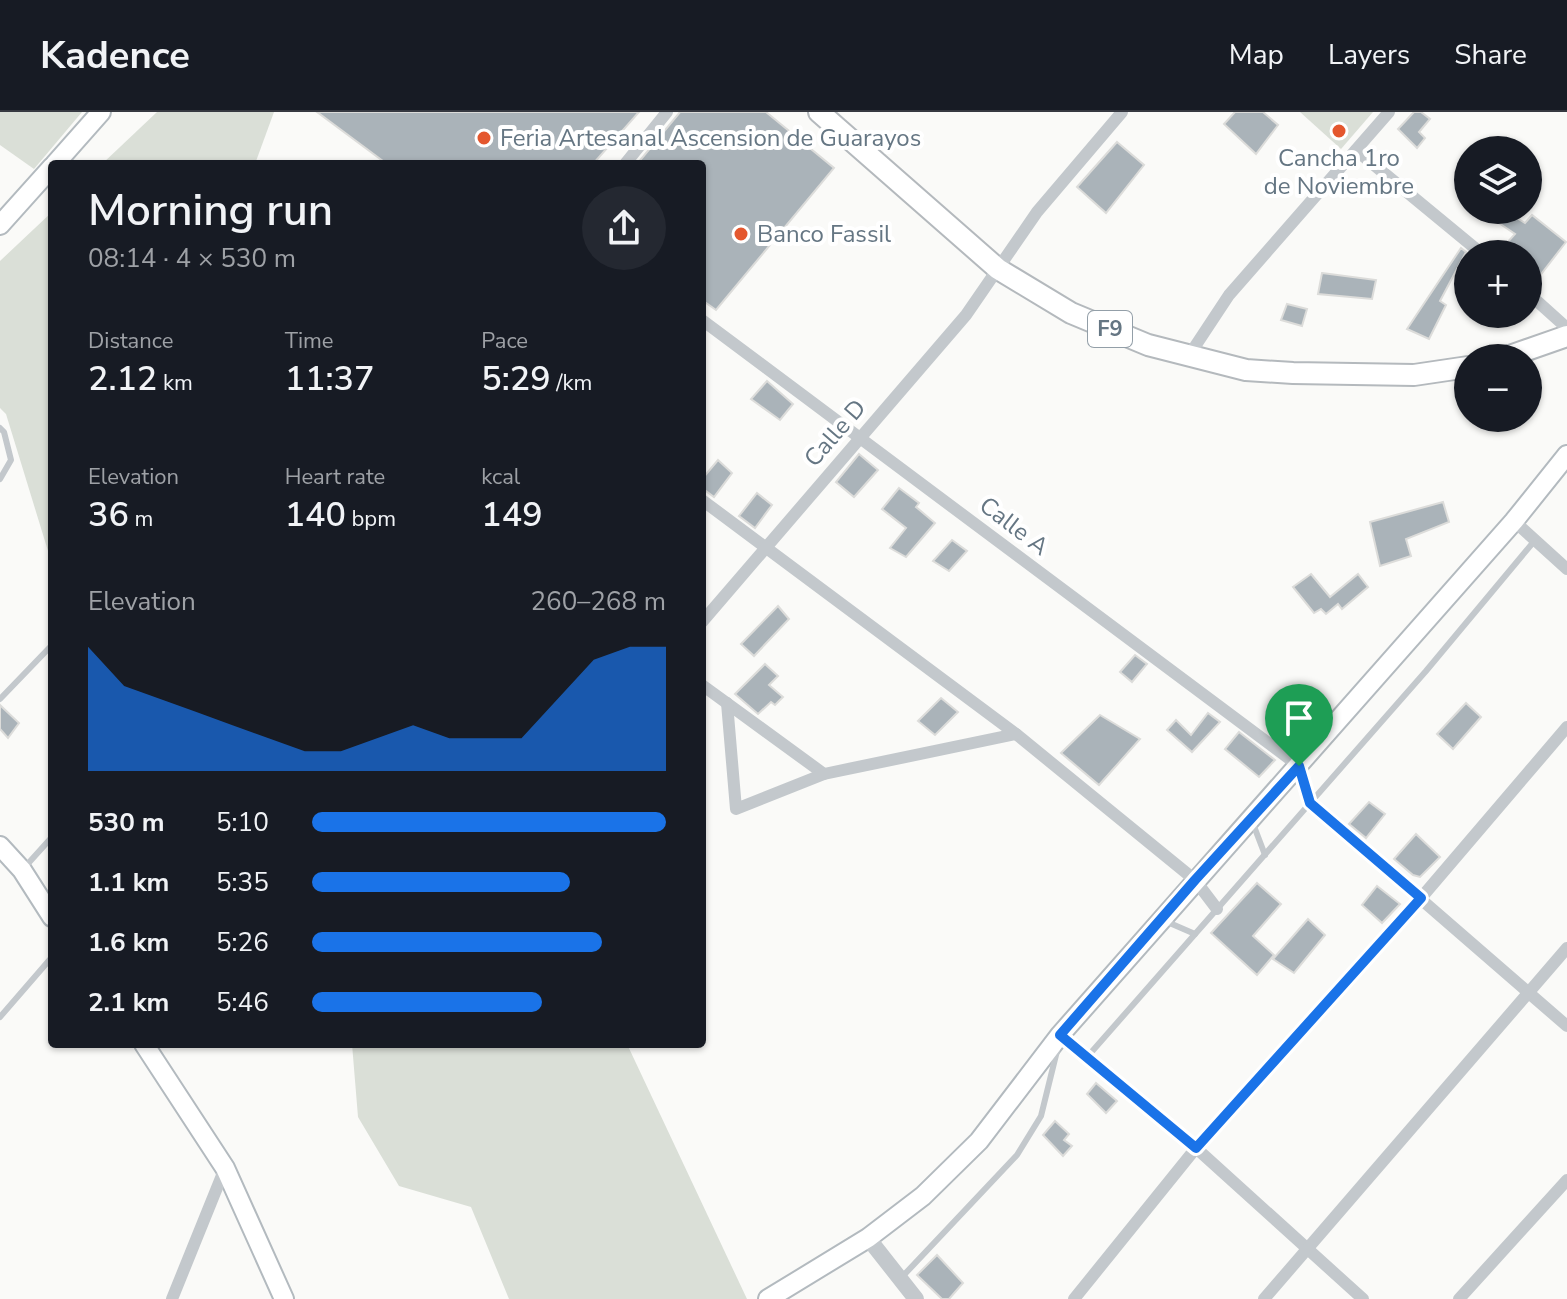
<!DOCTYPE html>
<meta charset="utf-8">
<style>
:root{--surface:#171b24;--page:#242831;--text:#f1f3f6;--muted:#9ea1a6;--line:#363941;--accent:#1a73e8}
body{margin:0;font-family:"Nunito Sans",sans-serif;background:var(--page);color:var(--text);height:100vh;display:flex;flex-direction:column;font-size:30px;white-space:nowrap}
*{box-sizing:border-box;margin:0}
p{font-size:26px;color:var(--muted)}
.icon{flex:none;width:44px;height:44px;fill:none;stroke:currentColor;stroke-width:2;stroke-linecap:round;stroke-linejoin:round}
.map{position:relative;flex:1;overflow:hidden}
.sheet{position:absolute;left:48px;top:48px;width:658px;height:888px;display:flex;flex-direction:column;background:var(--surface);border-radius:8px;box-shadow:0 2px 6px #0004}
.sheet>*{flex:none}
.buttons{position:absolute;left:1454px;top:24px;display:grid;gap:16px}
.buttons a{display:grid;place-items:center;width:88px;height:88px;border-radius:50%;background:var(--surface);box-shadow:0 2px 6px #0004;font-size:40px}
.pin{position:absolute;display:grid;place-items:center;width:68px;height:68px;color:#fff;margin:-82px -34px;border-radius:50% 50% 50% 0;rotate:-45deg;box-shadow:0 0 8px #0007}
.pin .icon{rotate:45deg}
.round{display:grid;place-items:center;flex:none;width:84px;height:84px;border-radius:42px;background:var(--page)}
.head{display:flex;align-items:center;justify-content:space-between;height:136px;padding:0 40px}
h1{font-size:44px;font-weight:600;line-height:60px}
.figures{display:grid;grid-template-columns:repeat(3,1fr);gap:12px;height:136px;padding:8px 40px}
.figures div{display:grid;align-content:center}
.figures b{font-size:34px;font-weight:600}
.figures small{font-size:22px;font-weight:400}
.figures p{font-size:22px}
.chart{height:224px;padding:16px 40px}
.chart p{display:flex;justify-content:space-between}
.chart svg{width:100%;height:144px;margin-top:8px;fill:var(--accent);opacity:.7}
ul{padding:0 40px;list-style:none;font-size:26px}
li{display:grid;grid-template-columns:128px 96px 1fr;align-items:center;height:60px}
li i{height:20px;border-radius:10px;background:var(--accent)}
header{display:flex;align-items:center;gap:48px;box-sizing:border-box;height:112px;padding:0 40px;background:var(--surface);border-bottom:2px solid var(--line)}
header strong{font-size:38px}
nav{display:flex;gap:44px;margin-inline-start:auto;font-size:28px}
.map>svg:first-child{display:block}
.green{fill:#dadfd7}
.building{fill:#aab3b9;stroke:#dcdcda;stroke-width:2}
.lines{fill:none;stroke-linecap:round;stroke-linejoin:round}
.secondary-casing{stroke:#b3babf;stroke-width:22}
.trunk-casing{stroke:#b4b9bd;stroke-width:24}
.service{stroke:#c3c8cc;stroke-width:6}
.minor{stroke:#c3c8cc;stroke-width:12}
.tertiary{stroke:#c3c8cc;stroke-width:16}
.secondary{stroke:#fff;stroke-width:18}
.trunk{stroke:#fff;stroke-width:20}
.route-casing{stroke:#fff;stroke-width:16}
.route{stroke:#1a73e8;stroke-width:10}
.poi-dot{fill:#e4572e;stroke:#fff;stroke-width:3}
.labels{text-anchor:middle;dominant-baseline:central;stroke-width:8;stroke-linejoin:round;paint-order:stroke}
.shield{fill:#fff;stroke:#939fa8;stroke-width:2}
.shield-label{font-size:22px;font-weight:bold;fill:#657683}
.poi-label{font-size:24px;fill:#657683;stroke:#fff;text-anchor:start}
.street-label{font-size:24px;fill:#657683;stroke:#fff}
</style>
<header>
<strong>Kadence</strong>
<nav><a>Map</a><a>Layers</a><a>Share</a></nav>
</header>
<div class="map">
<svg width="1567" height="1187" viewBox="0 0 1567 1187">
<rect width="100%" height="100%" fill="#fafaf8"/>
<g class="green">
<path d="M0 0H82L34 57 0 33Z"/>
<path d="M157 0H274L255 52H102Z"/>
<path d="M1300 0H1373L1341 37Z"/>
<path d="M52 100V452L6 302 0 296V149Z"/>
<path d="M352 932H627L747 1187H509L471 1095 399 1074 358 1005Z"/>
</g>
<g class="building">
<path d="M317 0H639L593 52H387Z"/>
<path d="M680 0H766L834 56 716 198 702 188V52H637Z"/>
<path d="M1235 0H1263L1278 13 1256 42 1224 12Z"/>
<path d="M1414 0H1421L1430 7 1419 20 1425 26 1417 36 1398 17Z"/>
<path d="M1117 30 1144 53 1106 101 1077 75Z"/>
<path d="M1495 98H1504L1525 111 1532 103 1566 130 1535 170 1528 164V142H1497L1515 122 1490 105Z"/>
<path d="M1461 136 1466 140 1440 189 1446 193 1429 227 1407 217Z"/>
<path d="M1322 161 1376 168 1372 187 1318 182Z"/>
<path d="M1287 192 1307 197 1302 214 1281 208Z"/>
<path d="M767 269 793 292 780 308 751 287Z"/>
<path d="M859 342 878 358 854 385 836 370Z"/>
<path d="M718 348 732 361 714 385 702 376V367Z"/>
<path d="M899 376 919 391 916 395 935 411 906 445 890 436 906 416 882 397Z"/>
<path d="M757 381 772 393 755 416 739 404Z"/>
<path d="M1443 390 1449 410 1406 427 1411 444 1380 454 1370 410Z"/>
<path d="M952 428 967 439 949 459 933 449Z"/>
<path d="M1311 462 1330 485 1358 462 1368 475 1342 497 1338 492 1326 502 1321 497 1314 501 1293 475Z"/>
<path d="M778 494 789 507 754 544 741 532Z"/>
<path d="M1135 543 1147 552 1132 570 1120 560Z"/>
<path d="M765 552 778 564 769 573 783 585 775 593 771 590 758 602 735 582Z"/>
<path d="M941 586 958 600 935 623 918 609Z"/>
<path d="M1466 591 1481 605 1453 637 1437 622Z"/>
<path d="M0 593 19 611 8 626 0 617Z"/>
<path d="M1208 601 1220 610 1192 640 1167 618 1176 608 1191 623Z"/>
<path d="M1100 603 1140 627 1099 673 1061 641Z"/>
<path d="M1239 620 1275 648 1259 665 1225 637Z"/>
<path d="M1369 690 1385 702 1366 726 1349 712Z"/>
<path d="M1416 722 1440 745 1420 765 1413 763 1394 747Z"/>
<path d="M1257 771 1281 792 1253 824 1274 843 1257 863 1211 821Z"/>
<path d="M1377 774 1400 792 1382 811 1362 793Z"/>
<path d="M1308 807 1325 823 1294 861 1273 847Z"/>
<path d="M1096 971 1117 989 1106 1001 1087 982Z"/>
<path d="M1055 1009 1069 1022 1064 1028 1072 1034 1063 1044 1043 1023Z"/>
<path d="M937 1143 963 1171 949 1187H942L917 1163Z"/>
</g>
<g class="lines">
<defs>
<g id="secondary">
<path d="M55 52 101 0"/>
<path d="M0 113 52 55"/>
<path d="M0 734 22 758 52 805"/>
<path d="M144 932 225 1056 284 1187"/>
<path d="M768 1187 868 1126 923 1084 979 1029 1060 923 1514 409 1567 343"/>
</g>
<g id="trunk">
<path d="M819 0 998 157 1071 201 1148 233 1246 258 1293 261 1414 263 1468 255"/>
<path d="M1504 246 1567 224"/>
</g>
</defs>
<use href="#secondary" class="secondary-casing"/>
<use href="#trunk" class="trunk-casing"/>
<g class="service">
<path d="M0 316 4 320 11 348 0 367"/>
<path d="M0 587 52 533"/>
<path d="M1252 709 1265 743"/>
<path d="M24 756 52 725"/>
<path d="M1165 809 1195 822"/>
<path d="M0 905 52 845"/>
<path d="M1088 944 1426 559 1536 427"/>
<path d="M902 1165 1017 1043 1041 1004 1057 939"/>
</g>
<g class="minor">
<path d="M1356 38 1482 142"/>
<path d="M625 52 667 0"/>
<path d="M1528 181 1567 216"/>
<path d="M702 208 1299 654 1310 691 1567 914"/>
<path d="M1190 242 1229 183 1389 0"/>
<path d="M702 388 1016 622 1195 768 1217 797"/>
<path d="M1514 409 1567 457"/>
<path d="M702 510 966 203 1037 100 1122 0"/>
<path d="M702 573 824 662"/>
<path d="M727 591 736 697 824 662 1016 622"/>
<path d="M1060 923 1196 1036 1363 1187"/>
<path d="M172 1187 225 1056"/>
<path d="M1074 1187 1196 1036 1421 786 1567 615"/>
<path d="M1264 1187 1567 836"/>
<path d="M1459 1187 1567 1068"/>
</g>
<path class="tertiary" d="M868 1126 916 1187"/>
<use href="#secondary" class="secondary"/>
<use href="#trunk" class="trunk"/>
</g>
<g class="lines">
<defs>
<path id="route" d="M1299 654 1310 691 1421 786 1196 1036 1060 923 1195 768Z"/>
</defs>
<use href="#route" class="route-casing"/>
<use href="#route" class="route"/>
</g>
<g class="poi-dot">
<circle cx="1339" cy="19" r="8"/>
<circle cx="484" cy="26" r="8"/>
<circle cx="741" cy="122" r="8"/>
</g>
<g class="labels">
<rect class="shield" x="1088" y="199" width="44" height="36" rx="6"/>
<g class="shield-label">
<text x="1110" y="217">F9</text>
</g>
<g class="poi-label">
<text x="500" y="26">Feria Artesanal Ascension de Guarayos</text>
<text x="1339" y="46" text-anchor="middle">Cancha 1ro<tspan x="1339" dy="28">de Noviembre</tspan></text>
<text x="757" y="122">Banco Fassil</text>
</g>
<g class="street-label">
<text transform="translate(835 321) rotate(-49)">Calle D</text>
<text transform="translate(1014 414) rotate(37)">Calle A</text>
</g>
</g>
</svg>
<div class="buttons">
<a><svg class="icon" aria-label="layers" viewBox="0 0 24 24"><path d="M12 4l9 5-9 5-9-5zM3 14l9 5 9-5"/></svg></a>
<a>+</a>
<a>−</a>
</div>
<div class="pin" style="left:1299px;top:654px;background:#1e9e55"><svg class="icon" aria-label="arrive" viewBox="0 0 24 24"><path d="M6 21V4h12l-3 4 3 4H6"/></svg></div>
<section class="sheet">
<div class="head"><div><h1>Morning run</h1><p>08:14 · 4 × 530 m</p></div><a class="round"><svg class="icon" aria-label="share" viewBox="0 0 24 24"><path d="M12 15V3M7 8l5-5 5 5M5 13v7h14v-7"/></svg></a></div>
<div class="figures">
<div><p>Distance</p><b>2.12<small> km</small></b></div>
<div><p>Time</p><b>11:37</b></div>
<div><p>Pace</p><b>5:29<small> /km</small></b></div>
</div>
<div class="figures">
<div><p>Elevation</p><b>36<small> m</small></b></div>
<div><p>Heart rate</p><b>140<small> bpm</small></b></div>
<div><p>kcal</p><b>149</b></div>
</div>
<div class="chart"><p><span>Elevation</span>260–268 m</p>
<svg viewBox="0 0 160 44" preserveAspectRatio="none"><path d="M0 44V6L10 18L20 22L30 26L40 30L50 34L60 38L70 38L80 34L90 30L100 34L110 34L120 34L130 22L140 10L150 6L160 6V44z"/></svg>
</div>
<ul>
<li><b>530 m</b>5:10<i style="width:100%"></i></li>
<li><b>1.1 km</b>5:35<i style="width:73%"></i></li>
<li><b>1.6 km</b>5:26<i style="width:82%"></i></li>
<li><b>2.1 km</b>5:46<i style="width:65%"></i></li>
</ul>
</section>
</div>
